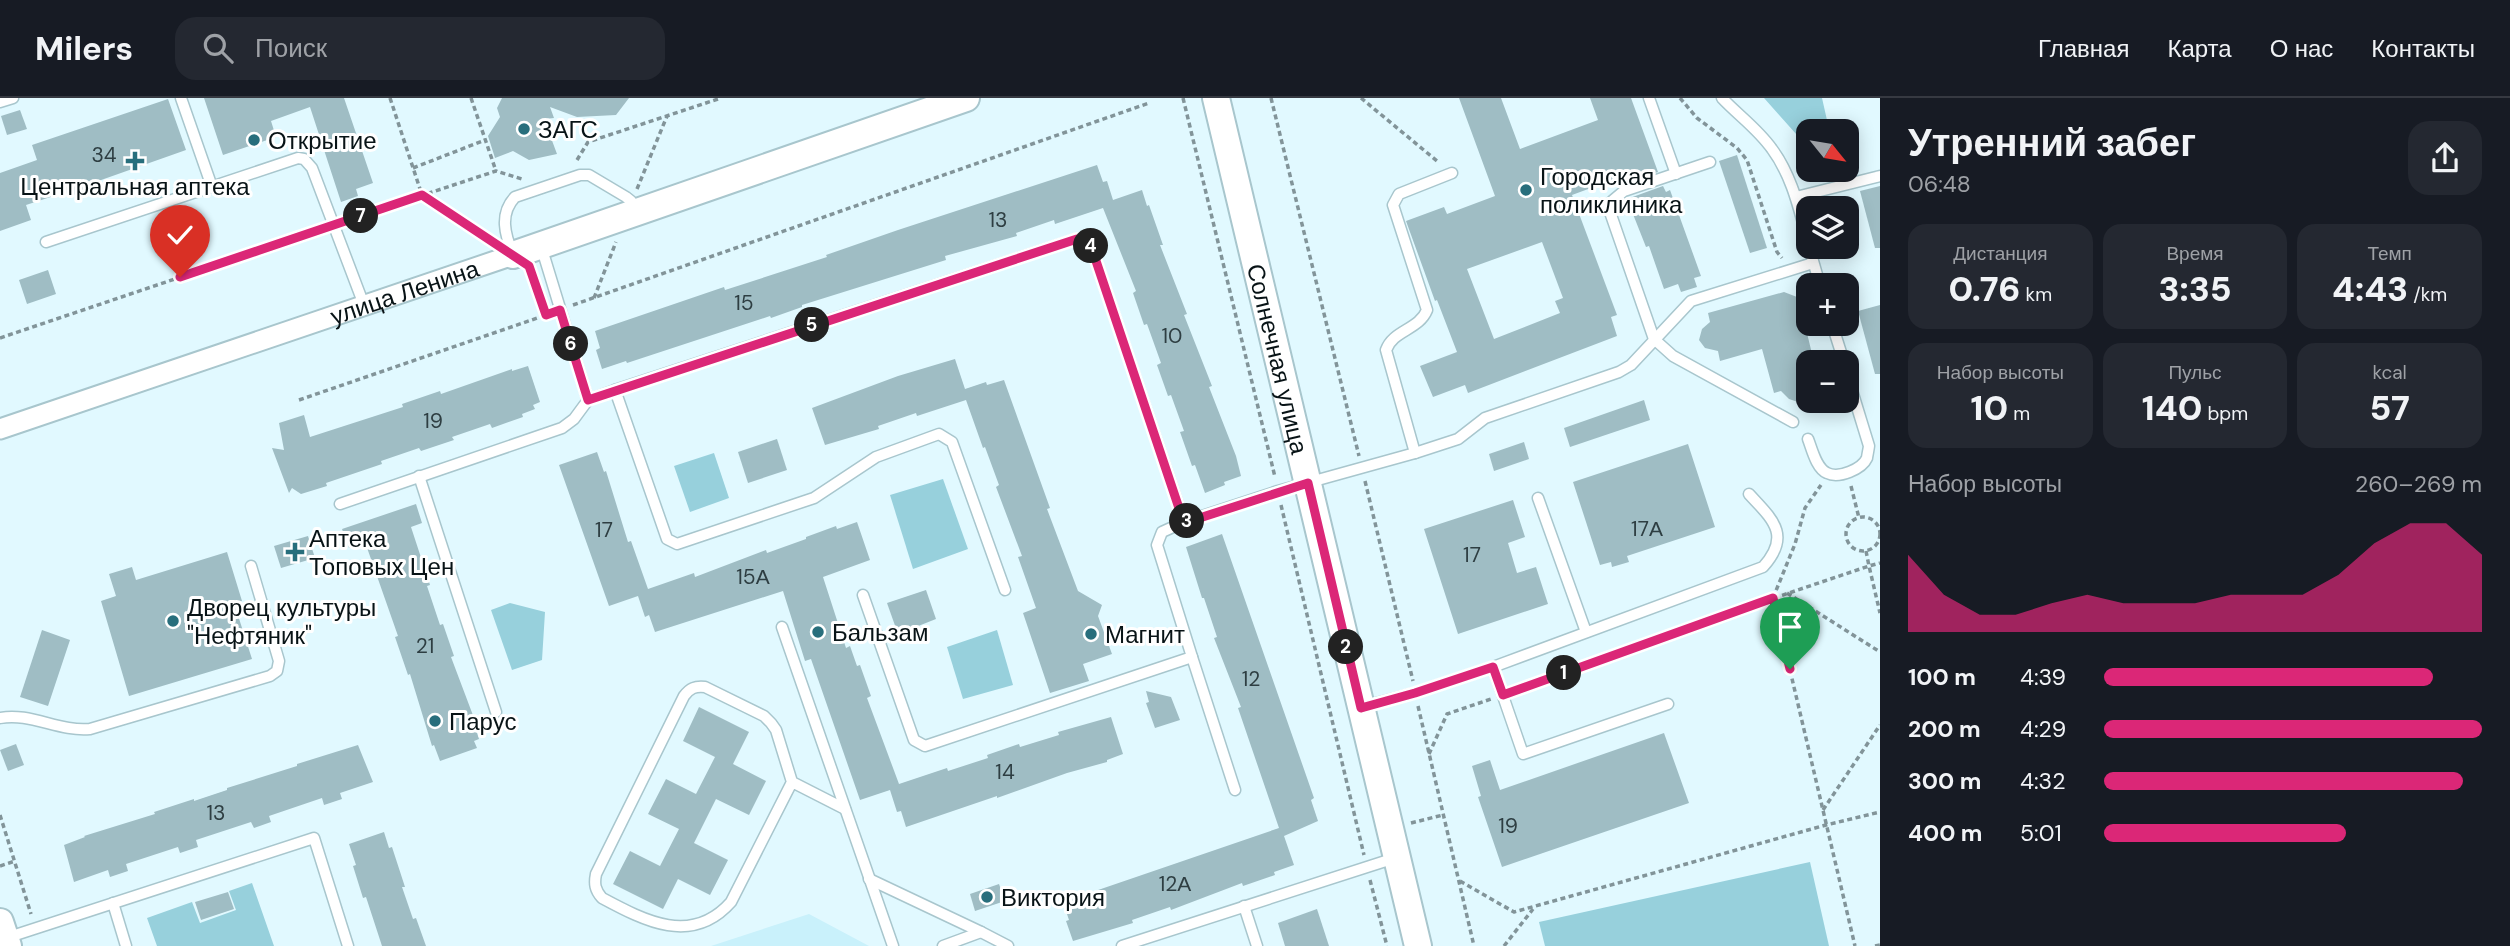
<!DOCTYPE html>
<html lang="ru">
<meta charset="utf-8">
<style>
:root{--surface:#171b24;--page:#242831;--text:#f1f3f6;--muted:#9ea1a6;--line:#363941;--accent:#db2777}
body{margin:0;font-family:"DM Sans",sans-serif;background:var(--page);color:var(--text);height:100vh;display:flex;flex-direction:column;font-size:26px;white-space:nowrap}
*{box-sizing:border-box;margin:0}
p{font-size:23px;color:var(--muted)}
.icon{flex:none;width:38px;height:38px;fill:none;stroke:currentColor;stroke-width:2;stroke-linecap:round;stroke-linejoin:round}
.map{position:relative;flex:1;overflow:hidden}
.sheet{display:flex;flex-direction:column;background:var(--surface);width:630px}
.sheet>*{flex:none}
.needle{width:46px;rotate:120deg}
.fabs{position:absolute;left:1796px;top:21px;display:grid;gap:14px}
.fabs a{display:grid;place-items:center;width:63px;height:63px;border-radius:14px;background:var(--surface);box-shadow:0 4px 18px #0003;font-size:35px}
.pin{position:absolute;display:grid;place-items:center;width:60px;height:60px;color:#fff;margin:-72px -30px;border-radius:50% 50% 50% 0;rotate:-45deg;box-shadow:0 0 7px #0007}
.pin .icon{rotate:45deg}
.km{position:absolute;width:35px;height:35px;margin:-18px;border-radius:50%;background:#222;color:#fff;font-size:19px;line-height:35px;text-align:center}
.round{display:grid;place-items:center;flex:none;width:74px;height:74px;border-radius:21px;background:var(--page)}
.overview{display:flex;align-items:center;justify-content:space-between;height:119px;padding:0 28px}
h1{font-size:38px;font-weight:800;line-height:52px}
.figures{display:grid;grid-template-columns:repeat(3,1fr);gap:10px;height:119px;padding:7px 28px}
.figures div{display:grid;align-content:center;border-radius:18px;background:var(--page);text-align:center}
.figures b{font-size:35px;font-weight:800}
.figures small{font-size:19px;font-weight:400}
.figures p{font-size:19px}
.chart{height:196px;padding:14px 28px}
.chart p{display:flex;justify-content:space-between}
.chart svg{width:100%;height:126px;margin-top:7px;fill:var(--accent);opacity:.7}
ul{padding:0 28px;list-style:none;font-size:23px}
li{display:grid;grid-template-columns:112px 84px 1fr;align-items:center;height:52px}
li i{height:18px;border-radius:9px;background:var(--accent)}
header{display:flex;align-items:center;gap:42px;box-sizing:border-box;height:98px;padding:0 35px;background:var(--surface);border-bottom:2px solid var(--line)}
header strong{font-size:33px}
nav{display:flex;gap:38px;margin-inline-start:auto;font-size:24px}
.search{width:490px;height:63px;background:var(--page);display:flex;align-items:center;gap:18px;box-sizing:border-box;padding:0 24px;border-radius:21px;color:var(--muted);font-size:26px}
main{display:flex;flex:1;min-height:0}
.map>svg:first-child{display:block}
.built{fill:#c9f1fb}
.green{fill:#97d0dc}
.building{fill:#9fbdc4;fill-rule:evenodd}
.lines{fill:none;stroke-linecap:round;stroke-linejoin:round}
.lane-casing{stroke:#a8c6cd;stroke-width:13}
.street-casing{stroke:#a8c6cd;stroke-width:23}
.secondary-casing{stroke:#a8c6cd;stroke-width:30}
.path{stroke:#829499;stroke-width:3.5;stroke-dasharray:5 3.5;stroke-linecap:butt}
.lane{stroke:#fff;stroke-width:10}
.street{stroke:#fff;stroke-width:19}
.secondary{stroke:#fff;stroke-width:26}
.route-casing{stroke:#fff;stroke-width:14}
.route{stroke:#db2777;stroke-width:9}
.poi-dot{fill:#286e7c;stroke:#fff;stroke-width:2.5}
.labels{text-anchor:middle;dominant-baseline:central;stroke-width:6;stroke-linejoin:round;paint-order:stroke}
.number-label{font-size:21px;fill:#2e3e42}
.poi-label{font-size:24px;fill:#081316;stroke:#fff;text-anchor:start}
.street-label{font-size:24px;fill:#081316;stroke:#fff}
</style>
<header>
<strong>Milers</strong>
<div class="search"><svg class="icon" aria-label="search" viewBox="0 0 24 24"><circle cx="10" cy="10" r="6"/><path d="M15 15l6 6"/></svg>Поиск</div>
<nav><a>Главная</a><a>Карта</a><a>О нас</a><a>Контакты</a></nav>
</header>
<main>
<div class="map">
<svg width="1880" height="848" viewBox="0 0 1880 848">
<rect width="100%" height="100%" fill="#e1f9ff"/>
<path class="built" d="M809 816 869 848H711Z"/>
<g class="green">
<path d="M1764 0H1822L1829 31 1825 33H1808V44L1805 46Z"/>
<path d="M714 355 729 400 690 414 674 368Z"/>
<path d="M943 381 968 451 913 471 890 397Z"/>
<path d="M510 505 545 514 542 562 512 572 491 512Z"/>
<path d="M997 532 1013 587 963 601 947 549Z"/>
<path d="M1810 764 1829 848H1545L1539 824Z"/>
<path d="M252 785 274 848H157L147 820 192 804 200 825 236 812 229 793Z"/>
</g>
<g class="building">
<path d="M204 0H344L373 85 356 91 358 98 341 104 310 9 271 23 276 39 223 57Z"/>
<path d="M502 0H629L616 17 577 19 550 9 554 20 544 21 557 56 529 62 513 53 495 60 488 38 500 19 497 10Z"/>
<path d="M1459 0H1501L1520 51 1598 22 1590 0H1631L1658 74 1621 86 1618 80 1572 97 1617 217 1611 219 1617 238 1468 295 1465 287 1433 299 1420 268 1457 254 1437 202 1435 203 1406 123 1444 109 1447 116 1495 98ZM1542 144 1563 200 1555 203 1560 215 1494 241 1467 171Z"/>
<path d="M168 1 186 52 87 87 88 92 68 99 66 94 26 107 31 122 0 133V75L37 62 32 47Z"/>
<path d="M20 12 27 31 7 37 1 18Z"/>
<path d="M1737 57 1767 150 1750 155 1719 63Z"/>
<path d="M1097 67 1103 84 1107 83 1113 102 1142 92 1147 108 1149 107 1163 147H1160L1187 216 1184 217 1212 288 1209 289 1236 358 1241 378 1224 384 1225 387 1205 395 1195 367 1192 368 1180 334 1184 333 1171 297 1168 298 1157 267 1161 265 1147 226 1144 227 1133 195 1136 193 1103 110 1055 126 1054 122 1016 135 1017 138 945 158 946 162 802 207V209L771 220 770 218 627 265 626 263 602 271 596 252 600 250 595 233 724 189 725 192 827 159 826 157 898 132Z"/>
<path d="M1663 88 1666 94 1670 92 1701 178 1694 180 1697 189 1681 194 1678 186 1664 191 1649 148 1646 149 1627 101Z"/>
<path d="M1880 88V150H1875L1860 93Z"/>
<path d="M48 172 56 196 27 206 19 182Z"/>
<path d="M1784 194 1797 199 1806 210 1808 217 1806 231 1814 264H1808V298L1798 304 1789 301 1781 293 1774 295 1762 251 1720 263 1718 253 1705 250 1699 242 1702 231 1710 224 1708 215Z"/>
<path d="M1880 207V276H1875L1858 213Z"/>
<path d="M955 261 965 291 986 284 987 287 1004 282 1050 410 1047 411 1078 493 1102 507 1098 518 1112 556 1083 566 1089 583 1050 595 1023 515 1036 510 1018 459 1022 458 996 389 999 387 985 349 983 350 966 302 917 318 916 315 878 328 879 331 825 347 812 310 898 278Z"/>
<path d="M528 268 540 304 533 307 535 311 522 316 523 319 492 330 490 326 452 339 454 342 421 353 419 350 381 363 382 366 326 385 327 388 301 396 292 390 289 395 272 350 284 352 279 325 304 317 310 339 403 309 402 306 440 293 441 296 512 271V273Z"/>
<path d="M1644 302 1650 322 1570 349 1564 330Z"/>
<path d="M777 341 787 372 748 385 738 354Z"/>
<path d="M1524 344 1529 361 1494 373 1489 356Z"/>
<path d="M1688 346 1715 429 1627 458 1629 464 1612 469 1611 464 1600 467 1573 384Z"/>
<path d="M597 354 604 374 606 373 628 444 631 443 648 491 694 475 695 479 766 452 767 455 806 441V439L836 428 837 431 857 424 870 462 823 479 846 550 850 548 857 568 860 567 871 598 867 600 899 686 947 670 948 673 988 660 987 657 1019 646 1020 649 1059 637 1058 634 1111 619 1123 656 1107 662V664L1067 675 997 700V698L906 729 901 713 897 714 890 692 860 702 811 561 805 563 783 493 655 534 649 517 645 519 638 498 609 508 559 367Z"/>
<path d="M1513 402 1525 439 1508 445 1517 475 1536 469 1548 506 1458 536 1424 431Z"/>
<path d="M416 406 422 425 411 429 430 487 427 488 440 527 443 526 454 558 451 559 477 628 475 629 479 641 474 643 477 650 440 663 434 647 432 648 410 576 408 577 395 539 398 538 365 444 349 450 342 431Z"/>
<path d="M1222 436 1314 700 1311 702 1318 723 1284 738 1294 767 1274 774 1275 777 1243 788 1242 785 1171 812 1170 809 1132 822 1133 825 1073 843 1066 823 1069 822 1063 804 1279 730 1238 610 1241 609 1214 540 1217 539 1204 500H1202L1186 449Z"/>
<path d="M308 438 315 460 281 470 274 448Z"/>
<path d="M227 454 242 503 234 505 252 561 129 598 101 503 116 498 109 476 132 469 136 482Z"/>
<path d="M926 492 936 521 898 536 887 505Z"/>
<path d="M42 532 70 542 48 608 20 599Z"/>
<path d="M1146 593 1171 599 1180 622 1155 630 1146 605 1149 604Z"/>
<path d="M699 609 749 634 733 666 766 683 749 717 716 701 694 745 728 762 710 797 678 781 663 811 613 786 630 753 660 768 679 731 648 716 666 681 696 696 715 659 683 643Z"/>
<path d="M1664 635 1689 705 1502 769 1478 699 1481 698 1472 668 1490 662 1500 692Z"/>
<path d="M16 646 24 667 8 673 0 652Z"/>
<path d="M358 647 373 684 340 695 342 701 324 707 322 700 269 718 271 724 254 730 251 724 196 742 198 749 180 755 178 749 126 766 128 773 110 779 108 772 74 784 64 747 85 739 84 738 155 716 154 714 194 701V703L227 692V690L297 668V666Z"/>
<path d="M384 734 389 750 392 749 405 789H402L413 821 416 820 426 848H382L366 799 363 800 353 768 356 767 349 746Z"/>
<path d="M999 786 1005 803 975 813 970 796Z"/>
<path d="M228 794 234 811 201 822 195 804Z"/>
<path d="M1317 811 1329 848H1285L1278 825Z"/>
</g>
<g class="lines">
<defs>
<g id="lane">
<path d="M181 0 212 89"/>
<path d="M1649 0 1676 76"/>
<path d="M1722 0C1738 17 1758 31 1772 51 1792 78 1799 111 1808 143"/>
<path d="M0 4 13 0"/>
<path d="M1710 64 1624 93 1612 103 1610 114 1654 241 1673 258 1793 324"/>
<path d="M1796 99 1880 78"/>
<path d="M46 144 298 60 304 61 312 70 364 207"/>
<path d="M541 148 588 302"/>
<path d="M1809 149 1820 187"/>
<path d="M513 156C505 137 499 116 515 99L580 77H589L626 99 631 103 633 113"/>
<path d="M1832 226 1844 264"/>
<path d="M615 292 667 441 677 446 814 400 876 359 939 336 952 344 1005 492"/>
<path d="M1808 341C1812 351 1816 370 1827 375 1839 381 1862 371 1867 360 1867 359 1869 349 1869 348L1846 273"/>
<path d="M1415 355 1458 341 1485 320 1619 274 1631 267 1691 203 1813 165"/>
<path d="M419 378 496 614"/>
<path d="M1538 400 1586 534"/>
<path d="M340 406 562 330 574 321 588 302 615 292 1077 141 1091 148 1184 424 1278 393 1415 355 1386 252C1393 232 1419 232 1427 212L1393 107 1399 96 1452 75"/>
<path d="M863 497 914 642 925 648 1192 559 1157 447 1162 434 1184 424"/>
<path d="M782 529 893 848"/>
<path d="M1192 559 1235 692"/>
<path d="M1493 569 1523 656 1668 606"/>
<path d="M1361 609 1415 595 1493 569 1763 469C1792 437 1772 421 1749 396"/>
<path d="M0 620C30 614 59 634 90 631L270 578 277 573 279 563 251 468"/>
<path d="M792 684 731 804C692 848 645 823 602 800 595 792 594 786 596 776L684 598C690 590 695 588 705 589L764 618 771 625 776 632 792 684 845 711"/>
<path d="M869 781 981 834"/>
<path d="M113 805 126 848"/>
<path d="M1244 808 1257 848"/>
<path d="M6 840 314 740 348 848"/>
<path d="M943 848 981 834 1008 848"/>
<path d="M1122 848 1395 760"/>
</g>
<g id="street">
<path id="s1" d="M0 331 513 157"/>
</g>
<g id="secondary">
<path id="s2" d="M1216 0 1418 848"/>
<path d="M513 157 966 0"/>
<path d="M0 824 8 848"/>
</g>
</defs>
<use href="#lane" class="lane-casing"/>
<use href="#street" class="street-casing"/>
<use href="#secondary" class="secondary-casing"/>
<g class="path">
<path d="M390 0 422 97 492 142"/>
<path d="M471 0 496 73"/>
<path d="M1183 0 1275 379"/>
<path d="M1271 0 1359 358"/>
<path d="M1361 0 1437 63"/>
<path d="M1680 0 1697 20 1737 50 1747 62 1777 154 1782 160"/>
<path d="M577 62 588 44 721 0"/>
<path d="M413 70 485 42"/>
<path d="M637 91 667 18"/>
<path d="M347 122 496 73 522 81"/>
<path d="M530 173 536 188"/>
<path d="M594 200 616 144"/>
<path d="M573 207 1149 5"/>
<path d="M0 240 320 132"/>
<path d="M299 302 549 216"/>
<path d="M1365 383 1413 583"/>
<path d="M1851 388 1859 420"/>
<path d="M1281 407 1364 757"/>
<circle cx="1863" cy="436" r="17"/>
<path d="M1866 453 1869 468 1880 465"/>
<path d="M1787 495 1880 554"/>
<path d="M1773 500 1795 446 1805 410 1821 387"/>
<path d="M1774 500 1869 468 1880 515"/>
<path d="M1515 593 1773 500 1855 848"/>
<path d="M1418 608 1474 848"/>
<path d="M1429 656 1447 616 1491 601"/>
<path d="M1823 712 1880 627"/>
<path d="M0 717 31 816"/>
<path d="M1411 725 1443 717"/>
<path d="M0 768 15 763"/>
<path d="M1370 782 1387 848"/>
<path d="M1460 783 1514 814 1826 727 1880 714"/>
<path d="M1504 848 1533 811"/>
<path d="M1875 848 1880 847"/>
</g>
<use href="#lane" class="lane"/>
<use href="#street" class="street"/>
<use href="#secondary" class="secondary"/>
</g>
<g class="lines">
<defs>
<path id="route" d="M180 179 422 97 529 168 546 217 560 212 588 302 1077 141 1091 148 1184 425 1308 385 1361 610 1415 595 1493 569 1503 597 1773 500 1790 571"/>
</defs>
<use href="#route" class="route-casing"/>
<use href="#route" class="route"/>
</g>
<g class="poi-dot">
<circle cx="524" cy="31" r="7"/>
<circle cx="254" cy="42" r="7"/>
<path d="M131.5 52.5h7v7h7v7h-7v7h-7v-7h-7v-7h7z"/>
<circle cx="1526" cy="92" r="7"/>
<path d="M291.5 443.5h7v7h7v7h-7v7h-7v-7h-7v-7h7z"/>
<circle cx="173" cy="523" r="7"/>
<circle cx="818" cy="534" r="7"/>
<circle cx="1091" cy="536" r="7"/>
<circle cx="435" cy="623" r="7"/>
<circle cx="987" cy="799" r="7"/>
</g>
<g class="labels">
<g class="number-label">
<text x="104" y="57">34</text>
<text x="998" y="122">13</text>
<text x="744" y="205">15</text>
<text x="1172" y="238">10</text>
<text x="433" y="323">19</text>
<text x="1647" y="431">17А</text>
<text x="604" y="432">17</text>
<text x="1472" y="457">17</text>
<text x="753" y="479">15А</text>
<text x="425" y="548">21</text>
<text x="1251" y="581">12</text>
<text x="1005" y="674">14</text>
<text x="216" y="715">13</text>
<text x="1508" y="728">19</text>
<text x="1175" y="786">12А</text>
</g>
<g class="poi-label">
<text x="538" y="31">ЗАГС</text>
<text x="268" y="42">Открытие</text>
<text x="1540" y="78">Городская<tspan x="1540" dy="28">поликлиника</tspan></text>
<text x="135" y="88" text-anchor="middle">Центральная аптека</text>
<text x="309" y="440">Аптека<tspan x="309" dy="28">Топовых Цен</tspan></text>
<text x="187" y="509">Дворец культуры<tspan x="187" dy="28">"Нефтяник"</tspan></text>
<text x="832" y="534">Бальзам</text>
<text x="1105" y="536">Магнит</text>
<text x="449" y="623">Парус</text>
<text x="1001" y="799">Виктория</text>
</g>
<g class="street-label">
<text stroke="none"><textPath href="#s1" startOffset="427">улица Ленина</textPath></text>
<text stroke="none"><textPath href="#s2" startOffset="268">Солнечная улица</textPath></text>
</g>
</g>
</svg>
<div class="fabs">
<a><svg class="needle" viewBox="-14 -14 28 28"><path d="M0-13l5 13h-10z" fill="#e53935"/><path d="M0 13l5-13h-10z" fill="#9ea1a6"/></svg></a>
<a><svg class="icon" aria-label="layers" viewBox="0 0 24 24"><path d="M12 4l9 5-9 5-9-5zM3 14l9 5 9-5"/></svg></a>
<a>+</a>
<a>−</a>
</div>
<div class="pin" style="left:1790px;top:571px;background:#1e9e55"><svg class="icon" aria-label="arrive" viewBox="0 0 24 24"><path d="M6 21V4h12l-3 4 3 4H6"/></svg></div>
<div class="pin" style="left:180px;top:179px;background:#d93025"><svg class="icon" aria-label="check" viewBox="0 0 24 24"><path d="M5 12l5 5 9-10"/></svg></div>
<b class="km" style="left:1564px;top:575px">1</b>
<b class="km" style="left:1346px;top:549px">2</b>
<b class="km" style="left:1187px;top:423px">3</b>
<b class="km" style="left:1091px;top:148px">4</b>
<b class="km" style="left:812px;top:227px">5</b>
<b class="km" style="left:571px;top:246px">6</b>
<b class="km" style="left:361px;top:118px">7</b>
</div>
<section class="sheet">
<div class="overview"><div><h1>Утренний забег</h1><p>06:48</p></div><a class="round"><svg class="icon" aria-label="share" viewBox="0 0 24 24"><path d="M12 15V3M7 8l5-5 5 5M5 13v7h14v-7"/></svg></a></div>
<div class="figures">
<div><p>Дистанция</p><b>0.76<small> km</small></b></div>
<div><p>Время</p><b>3:35</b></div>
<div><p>Темп</p><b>4:43<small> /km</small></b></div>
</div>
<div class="figures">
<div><p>Набор высоты</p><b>10<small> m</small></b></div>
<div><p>Пульс</p><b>140<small> bpm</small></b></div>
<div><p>kcal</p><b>57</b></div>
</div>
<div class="chart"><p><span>Набор высоты</span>260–269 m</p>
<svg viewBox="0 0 160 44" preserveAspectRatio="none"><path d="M0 44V17L10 31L20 38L30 38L40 34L50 31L60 34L70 34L80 34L90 31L100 31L110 31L120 24L130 13L140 6L150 6L160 17V44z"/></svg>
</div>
<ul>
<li><b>100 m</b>4:39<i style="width:87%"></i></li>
<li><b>200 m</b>4:29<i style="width:100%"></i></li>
<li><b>300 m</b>4:32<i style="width:95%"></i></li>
<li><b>400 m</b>5:01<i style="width:64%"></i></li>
</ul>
</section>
</main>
